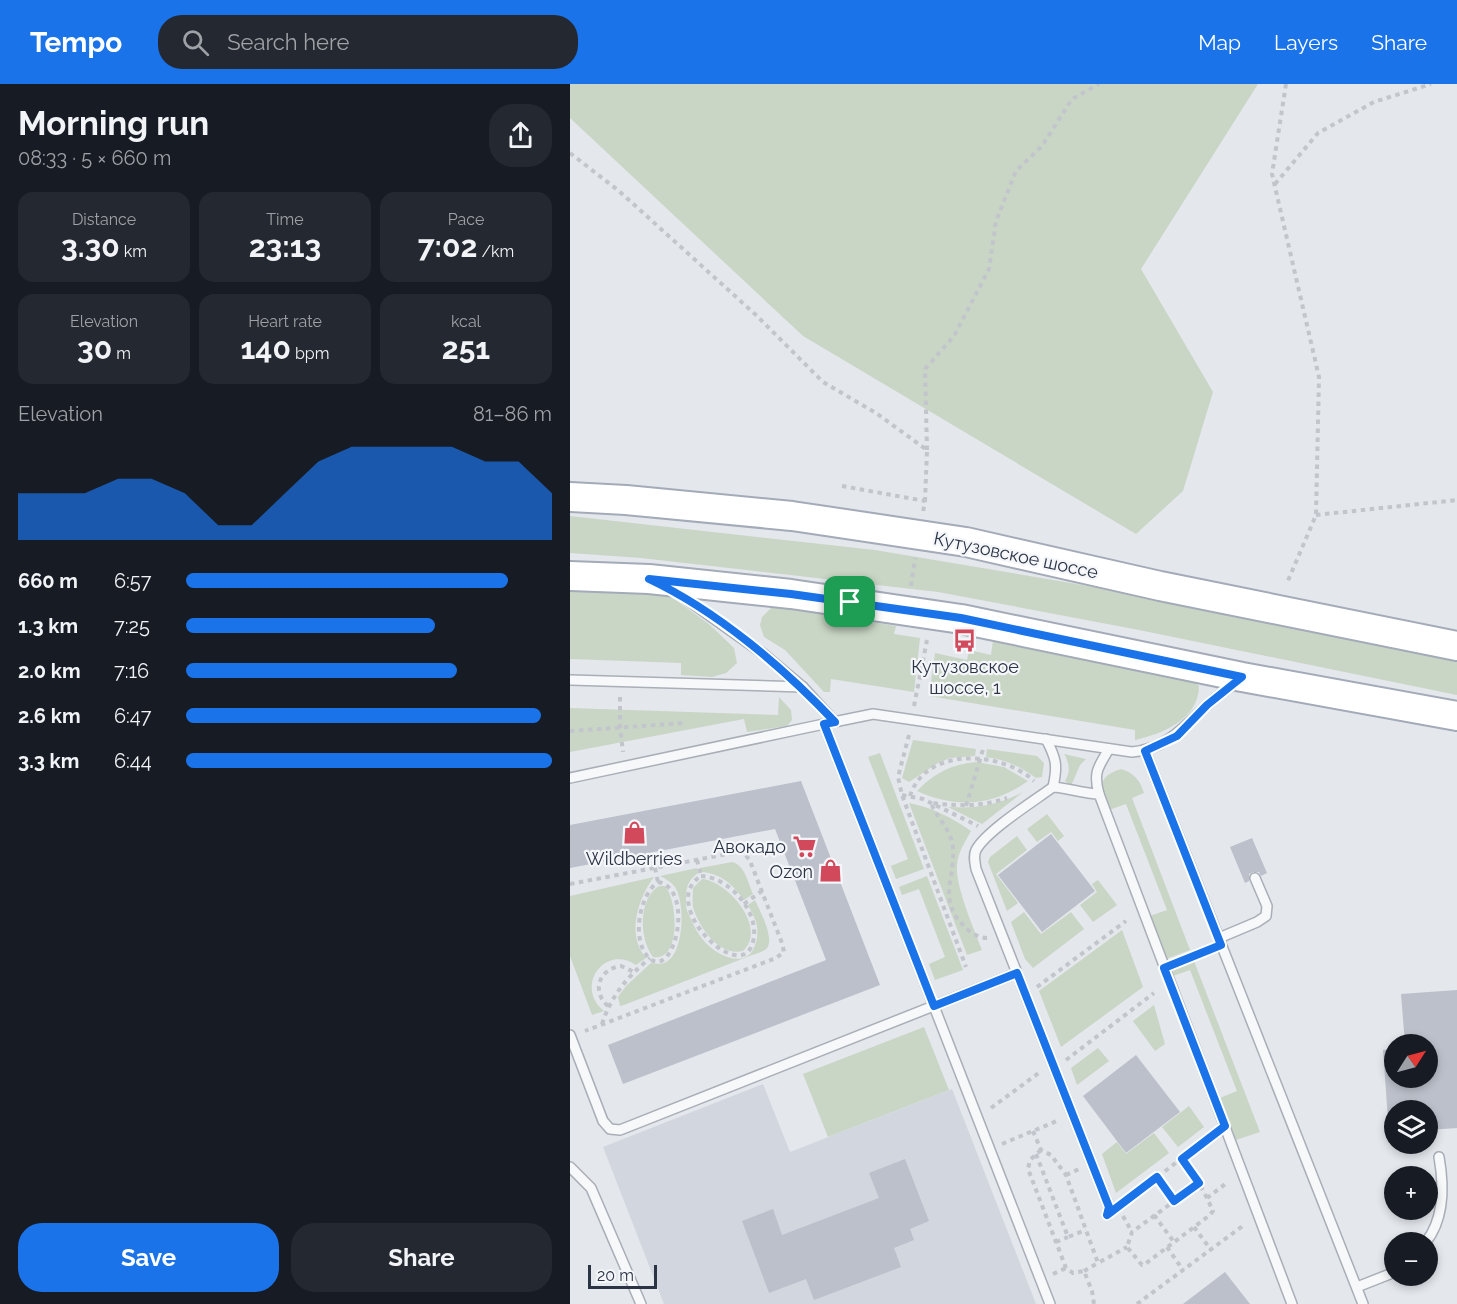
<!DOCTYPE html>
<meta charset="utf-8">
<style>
:root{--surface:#171b24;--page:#242831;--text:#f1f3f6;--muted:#9ea1a6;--accent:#1a73e8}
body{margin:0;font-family:Raleway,sans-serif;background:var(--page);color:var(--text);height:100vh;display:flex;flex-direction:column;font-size:22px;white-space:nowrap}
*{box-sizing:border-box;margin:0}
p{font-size:20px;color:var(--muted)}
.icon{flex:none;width:33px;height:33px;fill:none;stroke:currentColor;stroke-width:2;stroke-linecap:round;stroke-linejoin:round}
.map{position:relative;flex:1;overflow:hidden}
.side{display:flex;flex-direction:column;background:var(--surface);width:570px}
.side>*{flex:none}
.needle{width:39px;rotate:54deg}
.tools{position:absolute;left:814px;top:950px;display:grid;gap:12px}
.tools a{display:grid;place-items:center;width:54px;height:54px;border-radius:50%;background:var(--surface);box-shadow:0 3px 9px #0003;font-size:30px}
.scale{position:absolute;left:18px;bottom:15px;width:69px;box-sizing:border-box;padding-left:6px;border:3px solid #2b3445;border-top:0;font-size:16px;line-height:21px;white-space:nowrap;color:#2b3445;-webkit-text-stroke:4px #f4f6f9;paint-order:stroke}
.pin{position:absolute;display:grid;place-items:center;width:51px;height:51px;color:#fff;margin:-26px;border-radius:12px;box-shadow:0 3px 9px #0006}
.round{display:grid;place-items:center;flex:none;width:63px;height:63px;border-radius:24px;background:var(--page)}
.overview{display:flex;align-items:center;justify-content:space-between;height:102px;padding:0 18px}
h1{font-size:33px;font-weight:700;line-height:45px}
.figures{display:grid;grid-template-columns:repeat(3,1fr);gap:9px;height:102px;padding:6px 18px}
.figures div{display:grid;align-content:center;border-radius:15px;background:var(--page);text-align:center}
.figures b{font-size:30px;font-weight:700}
.figures small{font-size:16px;font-weight:400}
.figures p{font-size:16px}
.chart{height:168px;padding:12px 18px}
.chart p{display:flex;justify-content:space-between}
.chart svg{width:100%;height:108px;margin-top:6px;fill:var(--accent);opacity:.7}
.action{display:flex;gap:12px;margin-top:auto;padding:12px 18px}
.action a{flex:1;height:69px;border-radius:24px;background:var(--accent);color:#fff;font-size:24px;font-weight:700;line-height:69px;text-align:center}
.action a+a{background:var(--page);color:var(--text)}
ul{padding:0 18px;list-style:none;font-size:20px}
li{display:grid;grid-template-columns:96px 72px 1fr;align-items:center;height:45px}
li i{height:15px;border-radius:8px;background:var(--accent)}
header{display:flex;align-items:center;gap:36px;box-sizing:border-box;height:84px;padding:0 30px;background:var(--accent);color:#fff}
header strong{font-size:28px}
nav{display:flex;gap:33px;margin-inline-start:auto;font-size:21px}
.search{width:420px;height:54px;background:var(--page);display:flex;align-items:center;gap:15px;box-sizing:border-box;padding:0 21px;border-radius:24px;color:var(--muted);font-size:22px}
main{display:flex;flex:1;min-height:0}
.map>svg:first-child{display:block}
.built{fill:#d2d6de}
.green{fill:#c9d6c5}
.building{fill:#bbc0ca}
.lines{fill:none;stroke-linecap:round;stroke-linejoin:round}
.service-casing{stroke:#a9aeb7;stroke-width:12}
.primary-casing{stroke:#a3abb8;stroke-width:32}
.path{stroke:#c2c5cb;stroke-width:4;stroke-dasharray:4.5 4.5;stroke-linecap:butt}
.service{stroke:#f7f8fa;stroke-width:9}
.primary{stroke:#fff;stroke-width:28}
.route-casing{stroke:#fff;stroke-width:12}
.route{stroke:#1a73e8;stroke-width:8}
.labels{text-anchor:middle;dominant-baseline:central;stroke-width:4.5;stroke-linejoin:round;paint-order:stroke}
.street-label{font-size:18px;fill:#2b3445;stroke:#f4f6f9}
.poi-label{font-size:18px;fill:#2b3445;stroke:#f4f6f9}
</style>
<header>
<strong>Tempo</strong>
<div class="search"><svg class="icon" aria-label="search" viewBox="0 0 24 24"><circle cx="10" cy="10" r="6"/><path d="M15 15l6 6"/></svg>Search here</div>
<nav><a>Map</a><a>Layers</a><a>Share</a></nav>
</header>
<main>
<section class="side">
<div class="overview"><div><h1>Morning run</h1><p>08:33 · 5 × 660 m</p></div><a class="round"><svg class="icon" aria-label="share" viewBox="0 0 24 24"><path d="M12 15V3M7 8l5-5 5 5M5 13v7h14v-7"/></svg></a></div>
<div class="figures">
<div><p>Distance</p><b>3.30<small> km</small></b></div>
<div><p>Time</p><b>23:13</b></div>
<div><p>Pace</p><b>7:02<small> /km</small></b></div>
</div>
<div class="figures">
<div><p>Elevation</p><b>30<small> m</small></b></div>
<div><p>Heart rate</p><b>140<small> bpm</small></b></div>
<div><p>kcal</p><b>251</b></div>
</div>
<div class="chart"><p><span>Elevation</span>81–86 m</p>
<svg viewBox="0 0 160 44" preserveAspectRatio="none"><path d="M0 44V25L10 25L20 25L30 19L40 19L50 25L60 38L70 38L80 25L90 12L100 6L110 6L120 6L130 6L140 12L150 12L160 25V44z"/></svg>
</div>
<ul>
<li><b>660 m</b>6:57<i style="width:88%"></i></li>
<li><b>1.3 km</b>7:25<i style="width:68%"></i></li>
<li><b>2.0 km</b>7:16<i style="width:74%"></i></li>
<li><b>2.6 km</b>6:47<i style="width:97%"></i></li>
<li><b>3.3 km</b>6:44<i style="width:100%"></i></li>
</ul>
<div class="action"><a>Save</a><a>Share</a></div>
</section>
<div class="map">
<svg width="887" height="1220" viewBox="0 0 887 1220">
<rect width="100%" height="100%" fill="#e4e7ec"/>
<path class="built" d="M193 1000 220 1068 382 1005 466 1220H94L33 1063Z"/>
<g class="green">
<path d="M0 0H688L571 185 643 308 613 407 566 450 233 252 0 34Z"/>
<path d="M0 432 305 466 572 511 887 574V611L569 546 368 508 71 474 0 469Z"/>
<path d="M0 504 83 506 106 516 140 541 164 564 167 579 156 589 142 593 111 591V579L0 575Z"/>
<path d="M203 522 326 542 324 550 350 554 344 608 261 595 260 608H254L215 566 194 553 190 541 192 533Z"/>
<path d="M423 556 622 596 629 602C629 635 592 650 565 656V646L359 612 365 569 397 576 399 566 421 571Z"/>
<path d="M209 613 221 626 222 636 217 642 177 648 174 635 0 668V624L208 631Z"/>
<path d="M343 656 406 665 405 672 380 674 368 679 339 698 332 694Z"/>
<path d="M417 665 467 672 474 679 472 693 466 694C450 682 436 676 416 673Z"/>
<path d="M310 669 354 785 326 795 321 782 338 775 298 673Z"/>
<path d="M494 670 516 675 510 681 501 702 495 697C501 688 499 678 494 670Z"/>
<path d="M407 678 434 683 458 697C423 722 386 725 347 707 364 689 382 680 407 678Z"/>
<path d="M551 685C564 689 570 696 574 709L562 714 620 866 596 875 580 832 597 826 556 720 539 726C531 705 525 693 551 685Z"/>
<path d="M453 708 412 740 378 723C406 725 428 721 453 708Z"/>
<path d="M339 719C363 724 381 733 401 747 395 758 388 768 387 781 385 802 404 845 412 866L397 871Z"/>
<path d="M477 730 494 752 488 757 481 748 467 758 457 745Z"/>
<path d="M447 752 457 766 426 790 448 819 437 827 418 778 420 773Z"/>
<path d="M162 778C175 781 178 799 183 810L174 816C163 801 151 789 131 788L130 784Z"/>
<path d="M127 784 128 789C117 797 116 804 116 817 115 824 118 829 121 835 125 845 131 855 139 862 152 874 178 884 185 861 188 855 188 845 186 838 184 832 181 827 178 821L185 816C190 827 207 858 195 866 190 869 182 871 177 873L54 921 50 922 48 913 56 902 81 879C87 880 94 881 99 876 114 864 115 818 105 803 101 798 96 795 90 792Z"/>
<path d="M357 792 393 886 365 896 359 880 375 873 349 805 332 811 329 803Z"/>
<path d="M84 793C68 814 56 851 76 874L66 881C35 860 4 902 34 927L22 931 0 872V812Z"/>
<path d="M132 795C158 797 198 844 173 867 149 873 129 843 123 823 122 817 123 810 123 804Z"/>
<path d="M528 796 547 821 523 838 510 821 527 808 522 800Z"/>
<path d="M89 802H95C108 817 111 878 83 873 69 855 68 815 89 802Z"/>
<path d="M454 828 471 850 501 828 514 845 463 884 455 875 441 838Z"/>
<path d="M552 846 573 903 491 963 469 907Z"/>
<path d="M624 877 690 1048 666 1056 650 1014 667 1007 620 886 603 892 601 886Z"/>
<path d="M584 921 595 960 585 967 563 937Z"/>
<path d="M354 943 379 1006 258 1053 233 990Z"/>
<path d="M528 964 539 977 507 1001 501 984Z"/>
<path d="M619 1022 634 1043 608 1063 592 1043Z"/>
<path d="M584 1049 599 1069 546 1109 532 1070 547 1058 556 1070Z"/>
</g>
<g class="building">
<path d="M231 697 310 901 53 1000 38 961 256 876 205 745 0 784V741Z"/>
<path d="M481 750 525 807 472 848 428 791Z"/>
<path d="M682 754 697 789 691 792 689 788H683L679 790V797L675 799 660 763Z"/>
<path d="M887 906V1044L858 1046V1026H825V1048L819 1049 813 966 825 965V993H858V960H835L831 910Z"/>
<path d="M566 971 610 1028 556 1069 513 1012Z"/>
<path d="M335 1075 359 1137 340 1145 344 1156 324 1164 331 1183 244 1216 236 1195 199 1209 172 1137 203 1125 212 1151 309 1114 299 1089Z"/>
<path d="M655 1188 680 1220H613Z"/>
</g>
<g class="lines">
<defs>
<g id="service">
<path d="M105 507 195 571 233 603 265 638"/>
<path d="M0 596 233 603"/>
<path d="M476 655C486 674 488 681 483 703"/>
<path d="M575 667 793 1220"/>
<path d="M0 694 254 640"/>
<path d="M529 710C523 689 528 683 539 665"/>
<path d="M649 854 687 838 696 832 697 822 685 794"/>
<path d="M0 951 33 1037 40 1045 50 1046 447 889"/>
<path d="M0 1083 21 1104 71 1220"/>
<path d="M537 1131 539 1123 406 785C405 778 403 772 406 766 416 747 464 717 483 703 499 704 513 710 529 710L722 1220"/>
<path d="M856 1158C874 1135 874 1101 869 1073"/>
<path d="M787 1203 825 1188"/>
<path d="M480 1220 254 640 303 630 562 668C596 665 613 644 636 622 645 614 656 606 665 599"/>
</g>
<g id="primary">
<path d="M0 413 56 416 222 432 396 458 590 502 887 562"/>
<path d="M0 492 79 495 221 510 391 535 672 593 887 632"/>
</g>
</defs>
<use href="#service" class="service-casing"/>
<use href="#primary" class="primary-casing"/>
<g class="path">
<path d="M716 0 702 90 749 293 746 431 717 499"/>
<path d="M0 69 49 107 186 231 253 298 306 329 357 366 355 417"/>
<path d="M705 100 748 49 804 18 861 0"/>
<path d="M357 366 355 285 384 252 419 185 426 137 446 87 472 62 502 15 529 0"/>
<path d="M272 402 355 417 353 428"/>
<path d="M746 431 887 416"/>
<path d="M341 502 345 474"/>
<path d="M50 613V643L53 668"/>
<path d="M344 622 357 556"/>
<path d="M0 647 115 639"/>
<path d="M339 651 328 693 332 711 396 883"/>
<path d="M332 711 353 715 408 742"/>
<path d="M340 712C356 662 432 667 464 697"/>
<path d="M396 722 414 662"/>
<path d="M127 776 131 792"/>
<path d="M85 784 88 798"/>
<path d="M131 792C160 793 193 831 182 861 168 900 87 819 131 792Z"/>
<path d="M88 798C125 804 105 897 79 874 61 857 69 811 88 798Z"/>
<path d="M0 800 168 768 175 770 180 777 212 859 214 868 206 874 15 947"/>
<path d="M174 820 192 807"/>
<path d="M417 854C408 854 399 848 393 841 368 816 385 794 383 765 382 746 367 735 361 719 388 722 411 723 437 714"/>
<path d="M609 878 638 866"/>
<path d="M467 903 556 837"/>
<path d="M38 922C21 907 29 885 51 882L64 888"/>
<path d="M32 940C41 912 57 893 80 874"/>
<path d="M496 976 584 909"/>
<path d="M421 1024 470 988"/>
<path d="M463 1047 471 1066 481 1071 496 1091 528 1179 557 1163"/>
<path d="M432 1060 489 1036"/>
<path d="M471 1066 460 1076 458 1085 496 1184 503 1189 514 1187 522 1207 524 1220"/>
<path d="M466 1070 498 1153 516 1146"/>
<path d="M612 1075 628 1098"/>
<path d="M496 1091 509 1085"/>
<path d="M587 1093 604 1117"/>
<path d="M637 1114 629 1099 562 1148 557 1163 572 1181 575 1180 640 1131 643 1127 637 1114 658 1098"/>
<path d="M552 1120 641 1052"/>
<path d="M584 1131 604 1158"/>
<path d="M553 1132 562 1148"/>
<path d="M624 1143 641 1166"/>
<path d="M486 1158 498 1153"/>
<path d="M597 1163 613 1186"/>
<path d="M514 1187 528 1179"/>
<path d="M483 1190 496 1184"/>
<path d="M567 1220 674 1141"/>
</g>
<use href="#service" class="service"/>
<use href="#primary" class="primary"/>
</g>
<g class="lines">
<defs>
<path id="route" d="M79 495 221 510 391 534 672 593 637 621 607 652 575 667 651 861 594 884 655 1042 612 1075 629 1099 604 1117 587 1093 537 1131 539 1123 447 889 364 922 254 640 265 638C213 583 147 527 79 495Z"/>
</defs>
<use href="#route" class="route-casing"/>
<use href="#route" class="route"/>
</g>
<defs>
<symbol id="bus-bare" viewBox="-9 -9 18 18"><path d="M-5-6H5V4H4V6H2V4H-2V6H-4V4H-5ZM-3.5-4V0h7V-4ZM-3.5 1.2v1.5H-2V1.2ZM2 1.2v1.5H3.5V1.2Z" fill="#d1495b" stroke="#f4f6f9" stroke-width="2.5" paint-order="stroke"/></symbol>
<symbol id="shop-bare" viewBox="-9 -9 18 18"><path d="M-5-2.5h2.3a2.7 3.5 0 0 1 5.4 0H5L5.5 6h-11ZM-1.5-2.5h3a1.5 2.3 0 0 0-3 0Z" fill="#d1495b" stroke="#f4f6f9" stroke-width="2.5" paint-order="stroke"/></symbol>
<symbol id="supermarket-bare" viewBox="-9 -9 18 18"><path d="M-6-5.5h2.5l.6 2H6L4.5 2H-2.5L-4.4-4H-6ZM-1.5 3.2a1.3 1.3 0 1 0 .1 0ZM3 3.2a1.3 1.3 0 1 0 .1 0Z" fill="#d1495b" stroke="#f4f6f9" stroke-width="2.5" paint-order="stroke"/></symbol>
</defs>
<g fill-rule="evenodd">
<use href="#bus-bare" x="378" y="540" width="33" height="33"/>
<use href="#shop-bare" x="48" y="732" width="33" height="33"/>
<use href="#supermarket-bare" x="218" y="746" width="33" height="33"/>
<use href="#shop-bare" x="244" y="770" width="33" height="33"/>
</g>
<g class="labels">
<g class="street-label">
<text transform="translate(446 471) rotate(12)">Кутузовское шоссе</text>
</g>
<g class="poi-label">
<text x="395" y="582">Кутузовское<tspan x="395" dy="21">шоссе, 1</tspan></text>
<text x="216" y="762" text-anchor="end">Авокадо</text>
<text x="64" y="774">Wildberries</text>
<text x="243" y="787" text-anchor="end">Ozon</text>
</g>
</g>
</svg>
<div class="tools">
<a><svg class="needle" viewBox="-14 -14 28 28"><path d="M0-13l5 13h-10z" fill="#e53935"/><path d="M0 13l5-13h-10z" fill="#9ea1a6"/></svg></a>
<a><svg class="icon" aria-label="layers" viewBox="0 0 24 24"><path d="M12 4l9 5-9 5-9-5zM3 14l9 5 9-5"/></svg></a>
<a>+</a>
<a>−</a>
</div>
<div class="scale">20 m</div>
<div class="pin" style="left:280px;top:518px;background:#1e9e55"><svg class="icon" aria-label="arrive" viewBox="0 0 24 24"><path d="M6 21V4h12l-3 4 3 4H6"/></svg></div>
</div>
</main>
